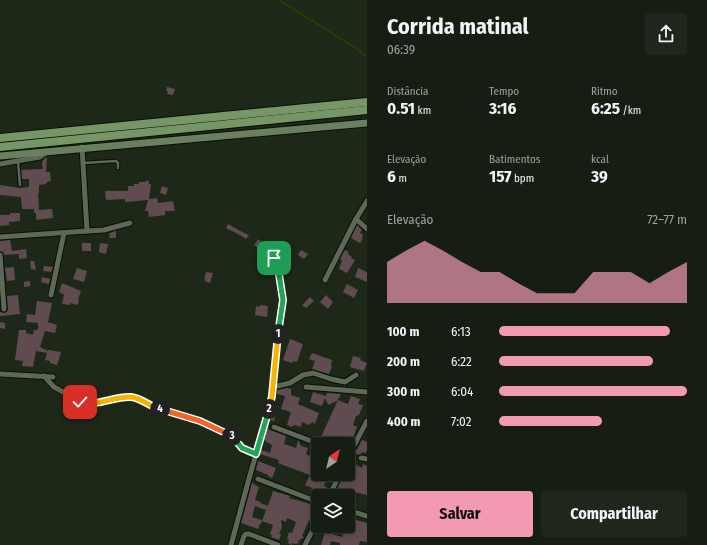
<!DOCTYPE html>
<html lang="pt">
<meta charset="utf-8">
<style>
:root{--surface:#161e13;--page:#1f271c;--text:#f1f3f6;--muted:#9ea2a0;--line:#353c33;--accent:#f19ab1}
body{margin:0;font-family:"Fira Sans Condensed",sans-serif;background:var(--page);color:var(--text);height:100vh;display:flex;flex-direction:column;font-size:15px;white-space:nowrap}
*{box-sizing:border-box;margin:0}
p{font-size:13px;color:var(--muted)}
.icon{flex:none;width:22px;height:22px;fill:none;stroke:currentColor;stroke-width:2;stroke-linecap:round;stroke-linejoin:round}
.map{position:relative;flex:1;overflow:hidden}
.sheet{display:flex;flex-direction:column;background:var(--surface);width:340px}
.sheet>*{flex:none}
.needle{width:26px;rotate:35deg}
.buttons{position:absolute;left:311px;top:437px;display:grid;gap:8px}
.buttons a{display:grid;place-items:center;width:44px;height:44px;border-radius:4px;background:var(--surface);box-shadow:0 2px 6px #0003,0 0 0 1px var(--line);font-size:20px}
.pin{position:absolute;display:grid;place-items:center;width:34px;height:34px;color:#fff;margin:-17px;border-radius:8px;box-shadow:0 2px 6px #0006}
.km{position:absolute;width:20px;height:20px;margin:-10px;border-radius:50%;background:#222;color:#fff;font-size:11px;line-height:20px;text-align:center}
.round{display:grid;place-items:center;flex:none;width:42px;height:42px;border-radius:4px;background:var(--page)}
.head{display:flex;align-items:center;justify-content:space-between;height:68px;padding:0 20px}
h1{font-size:22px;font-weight:700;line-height:30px}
.metrics{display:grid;grid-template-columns:repeat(3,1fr);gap:6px;height:68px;padding:4px 20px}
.metrics div{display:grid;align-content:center}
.metrics b{font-size:17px;font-weight:700}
.metrics small{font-size:11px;font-weight:400}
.metrics p{font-size:11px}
.chart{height:112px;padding:8px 20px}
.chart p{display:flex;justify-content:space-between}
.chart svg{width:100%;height:72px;margin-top:4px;fill:var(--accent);opacity:.7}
.button{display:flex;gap:8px;margin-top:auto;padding:8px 20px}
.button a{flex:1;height:46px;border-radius:4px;background:var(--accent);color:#111;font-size:16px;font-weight:700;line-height:46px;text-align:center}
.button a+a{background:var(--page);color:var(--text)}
ul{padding:0 20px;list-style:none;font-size:13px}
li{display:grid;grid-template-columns:64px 48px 1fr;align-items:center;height:30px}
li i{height:10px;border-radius:5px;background:var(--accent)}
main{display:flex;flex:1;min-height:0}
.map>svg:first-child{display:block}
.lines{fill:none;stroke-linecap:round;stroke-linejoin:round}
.stream{stroke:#1e4500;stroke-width:1.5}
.building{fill:#604b50}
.lane-casing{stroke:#081004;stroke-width:4.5}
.street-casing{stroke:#081004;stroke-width:7}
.secondary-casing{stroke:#081004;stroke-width:9}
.primary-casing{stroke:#081004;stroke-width:10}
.lane{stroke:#5d6857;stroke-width:2.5}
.street{stroke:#5d6857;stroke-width:5}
.secondary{stroke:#6a7f5f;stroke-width:7}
.primary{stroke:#779667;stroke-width:8}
.split-1-casing{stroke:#fff;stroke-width:8}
.split-2-casing{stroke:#fff;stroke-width:8}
.split-3-casing{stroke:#fff;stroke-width:8}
.split-4-casing{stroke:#fff;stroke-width:8}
.split-5-casing{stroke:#fff;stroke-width:8}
.split-1{stroke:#22a559;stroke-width:5}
.split-2{stroke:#f5b400;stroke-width:5}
.split-3{stroke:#22a559;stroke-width:5}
.split-4{stroke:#f0652b;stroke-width:5}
.split-5{stroke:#f5b400;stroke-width:5}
</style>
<main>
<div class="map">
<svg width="367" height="545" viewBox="0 0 367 545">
<rect width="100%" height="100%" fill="#1e2819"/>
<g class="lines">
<path class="stream" d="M279 0 359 50 367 57"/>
</g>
<g class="building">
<path d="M167 87 175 89 173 95 167 94 168 91H166Z"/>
<path d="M47 157 46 172H50L51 181 47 182 46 184 39 185V193H38L39 210 52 209 53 218 36 220V213H34V209H22L21 197 0 195V185L20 188 29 187V179H22L21 170 43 169 42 163 43 160Z"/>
<path d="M145 181H149V184H151L149 199 157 198 158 203 173 201 175 211H165V215L149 217 148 211H145L148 200 125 202V199L106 200 105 191H128V186H134V184H139V182H145Z"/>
<path d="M162 186 168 188 166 195 160 193Z"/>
<path d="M10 213H20V221L9 222V225L0 226V215H10Z"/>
<path d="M228 224 242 232 249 235 246 239 240 235 226 228Z"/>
<path d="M357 225 362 230 360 233 363 235 362 238H363L360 243 351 238Z"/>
<path d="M115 231H116V238H109L110 233Z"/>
<path d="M258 239 264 244 259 249 254 245Z"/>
<path d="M10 240 12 251 26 249 27 258 19 259V254L4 255 3 252 0 251V241Z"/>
<rect x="82" y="243" width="9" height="8"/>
<path d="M100 243 108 244 106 254 99 252Z"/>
<path d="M301 250 308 254 304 259 298 255Z"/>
<path d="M345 250 349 252 348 254 352 257 351 258 355 260 347 273 339 269 342 260 340 259Z"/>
<path d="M30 261H34L36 270 31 269Z"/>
<path d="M44 266 53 267 51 272 43 271Z"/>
<path d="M14 267 15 280 7 281 5 268Z"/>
<path d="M77 268 87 271 84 282 73 279Z"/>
<path d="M358 268 367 272V282L355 277Z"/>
<path d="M206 272 213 273 210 283 205 281V279H204Z"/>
<path d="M42 277 50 279 49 284 41 282Z"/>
<path d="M30 281V286L24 287V282Z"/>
<path d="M62 283 81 291 78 299H79L78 305 70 303V305L62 304 64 295 63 294 59 292Z"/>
<path d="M347 284 358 290 354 298 343 292Z"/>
<path d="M18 295 20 314 0 316V312L5 313 8 310 7 296Z"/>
<path d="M326 295 333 302 328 309 320 302Z"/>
<path d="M310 297 314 301 306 308 302 305Z"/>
<path d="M37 301 52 303 48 322 57 325 55 333 45 331 40 347 48 351V350L61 352 59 359 57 365 50 363V361L45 360 47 353 36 351 33 367 22 366 23 361 15 360 19 330H26V333L33 335 34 330H38V323L26 322 27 314 35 315Z"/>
<path d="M260 305 268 306 267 317 255 315 256 306 260 307Z"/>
<path d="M0 322 5 323V329L0 328Z"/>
<path d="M290 339 303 344 297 362 293 361 292 363 283 360Z"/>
<path d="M312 353 332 360 331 366H332L329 374 312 369 315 361 309 359Z"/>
<path d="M353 356 361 358 360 360 367 363 364 371 350 367Z"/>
<path d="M287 388 291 389V395L300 398 298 404 319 413 315 424 312 422 309 425 302 422 301 427 294 425 292 427 287 425 291 412 281 409 285 396 277 394V390Z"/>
<path d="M313 392 326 396 327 393 341 394 337 401 328 405 325 398 322 406 310 402Z"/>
<path d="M351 396 360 399 358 404 363 405 359 415 356 416 353 425 357 427 353 438 349 437V440L343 437 339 444 321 437 338 400 348 404Z"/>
<path d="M275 405 279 406 274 421 270 420Z"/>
<path d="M267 429 286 436 284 444 296 448 298 440 301 446 308 448 306 454 318 460V474L328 475 324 486 328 488 324 496 311 493 312 488 305 485 310 475 278 463 279 460 260 454 261 450 270 453 272 445 264 440Z"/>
<path d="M362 440 367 442V450L366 453 362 452 361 454 359 455 355 453Z"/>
<path d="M258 461 276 468 272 478 268 476V475L256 470Z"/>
<path d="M350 462 362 468 363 464 367 466V495L354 492 350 506H348V496H333L345 474H348V465Z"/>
<path d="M252 483 259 487 255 500 261 502 260 503 268 506 273 491 290 496 289 498 307 503 315 507 302 536 304 537 298 541 299 543 295 544 292 543V545L288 543 289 540 287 539 289 532 292 533 296 522 287 518 286 522 281 520 282 527 279 534H281L279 540 271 537 272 535 270 534 273 525 262 521 266 510 255 506 252 517 262 520 261 524H260L258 529 241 523Z"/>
<path d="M356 520 367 523V542L360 541 359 545H340V543L331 541 330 545H321L325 532 342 537 345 526H348V523L355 525Z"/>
</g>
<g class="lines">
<defs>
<g id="lane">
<path d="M18 162 20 185"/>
<path d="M84 163 116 161 118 163V168"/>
</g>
<g id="street">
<path d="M82 147 87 231"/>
<path d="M0 164 40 157 47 152"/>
<path d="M356 219 367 229"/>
<path d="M0 237 87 231 104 230 130 223"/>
<path d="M0 255 4 309"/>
<path d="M325 280 356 219 367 201"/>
<path d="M51 295 64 233"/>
<path d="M0 374 53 377"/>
<path d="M44 376 54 387 85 404 131 397 141 400 155 408 200 421 228 433 232 436 242 448 256 454"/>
<path d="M273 387 290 383 303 375 313 373 331 379 345 382 356 375"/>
<path d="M306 387 367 392"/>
<path d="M274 427 319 444"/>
<path d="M348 457 367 421"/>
<path d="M361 458 367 459"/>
<path d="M258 479 318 502"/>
<path d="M329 496 340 474"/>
<path d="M348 510 367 516"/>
<path d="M231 545 250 475 273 396 278 332 283 300 278 268 274 258 265 252"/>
<path d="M241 545 244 536 246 534H249L278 545"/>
<path d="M305 545 318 519"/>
</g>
<path id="secondary" d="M0 156 367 123"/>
<g id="primary">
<path d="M0 138 367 102"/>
<path d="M0 147 367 110"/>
</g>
</defs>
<use href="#lane" class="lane-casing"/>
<use href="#street" class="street-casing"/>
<use href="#secondary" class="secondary-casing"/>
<use href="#primary" class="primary-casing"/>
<use href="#lane" class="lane"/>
<use href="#street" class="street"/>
<use href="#secondary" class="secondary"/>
<use href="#primary" class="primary"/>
</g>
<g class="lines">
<defs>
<path id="split-1" d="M274 258 278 268 283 300 278 334"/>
<path id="split-2" d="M269 409 272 396 278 334"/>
<path id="split-3" d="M232 436 242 448 256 454 269 409"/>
<path id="split-4" d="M160 409 200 421 232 436"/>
<path id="split-5" d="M80 402C97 407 114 396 131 397 142 398 150 407 160 409"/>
</defs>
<use href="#split-1" class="split-1-casing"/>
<use href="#split-2" class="split-2-casing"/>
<use href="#split-3" class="split-3-casing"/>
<use href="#split-4" class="split-4-casing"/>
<use href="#split-5" class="split-5-casing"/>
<use href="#split-1" class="split-1"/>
<use href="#split-2" class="split-2"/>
<use href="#split-3" class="split-3"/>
<use href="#split-4" class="split-4"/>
<use href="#split-5" class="split-5"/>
</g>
</svg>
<div class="buttons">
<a><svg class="needle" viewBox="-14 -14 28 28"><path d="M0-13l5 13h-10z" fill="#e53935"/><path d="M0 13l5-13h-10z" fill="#9ea2a0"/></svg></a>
<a><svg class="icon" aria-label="layers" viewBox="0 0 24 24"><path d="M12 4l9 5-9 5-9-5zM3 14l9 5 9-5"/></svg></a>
</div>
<div class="pin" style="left:274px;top:258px;background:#1e9e55"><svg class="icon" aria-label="arrive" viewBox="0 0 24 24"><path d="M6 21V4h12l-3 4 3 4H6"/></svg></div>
<div class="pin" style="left:80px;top:402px;background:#d93025"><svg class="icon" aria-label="check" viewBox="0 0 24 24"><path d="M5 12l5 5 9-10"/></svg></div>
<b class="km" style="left:278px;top:334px">1</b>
<b class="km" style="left:269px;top:409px">2</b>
<b class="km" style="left:232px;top:436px">3</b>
<b class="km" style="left:160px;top:409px">4</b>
</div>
<section class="sheet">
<div class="head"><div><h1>Corrida matinal</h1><p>06:39</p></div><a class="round"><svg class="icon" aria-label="share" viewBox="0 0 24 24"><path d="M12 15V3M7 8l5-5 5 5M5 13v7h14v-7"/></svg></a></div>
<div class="metrics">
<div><p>Distância</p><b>0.51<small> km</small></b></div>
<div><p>Tempo</p><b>3:16</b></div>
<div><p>Ritmo</p><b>6:25<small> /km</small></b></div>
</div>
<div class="metrics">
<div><p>Elevação</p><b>6<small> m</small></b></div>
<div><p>Batimentos</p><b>157<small> bpm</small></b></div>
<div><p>kcal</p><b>39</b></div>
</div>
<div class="chart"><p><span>Elevação</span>72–77 m</p>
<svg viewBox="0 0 160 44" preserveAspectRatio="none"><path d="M0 44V19L10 12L20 6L30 12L40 19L50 25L60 25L70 32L80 38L90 38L100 38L110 25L120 25L130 25L140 32L150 25L160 19V44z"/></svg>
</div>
<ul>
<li><b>100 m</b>6:13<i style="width:91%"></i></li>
<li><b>200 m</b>6:22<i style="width:82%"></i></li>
<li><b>300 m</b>6:04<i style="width:100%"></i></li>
<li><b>400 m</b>7:02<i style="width:55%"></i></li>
</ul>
<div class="button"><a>Salvar</a><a>Compartilhar</a></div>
</section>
</main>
